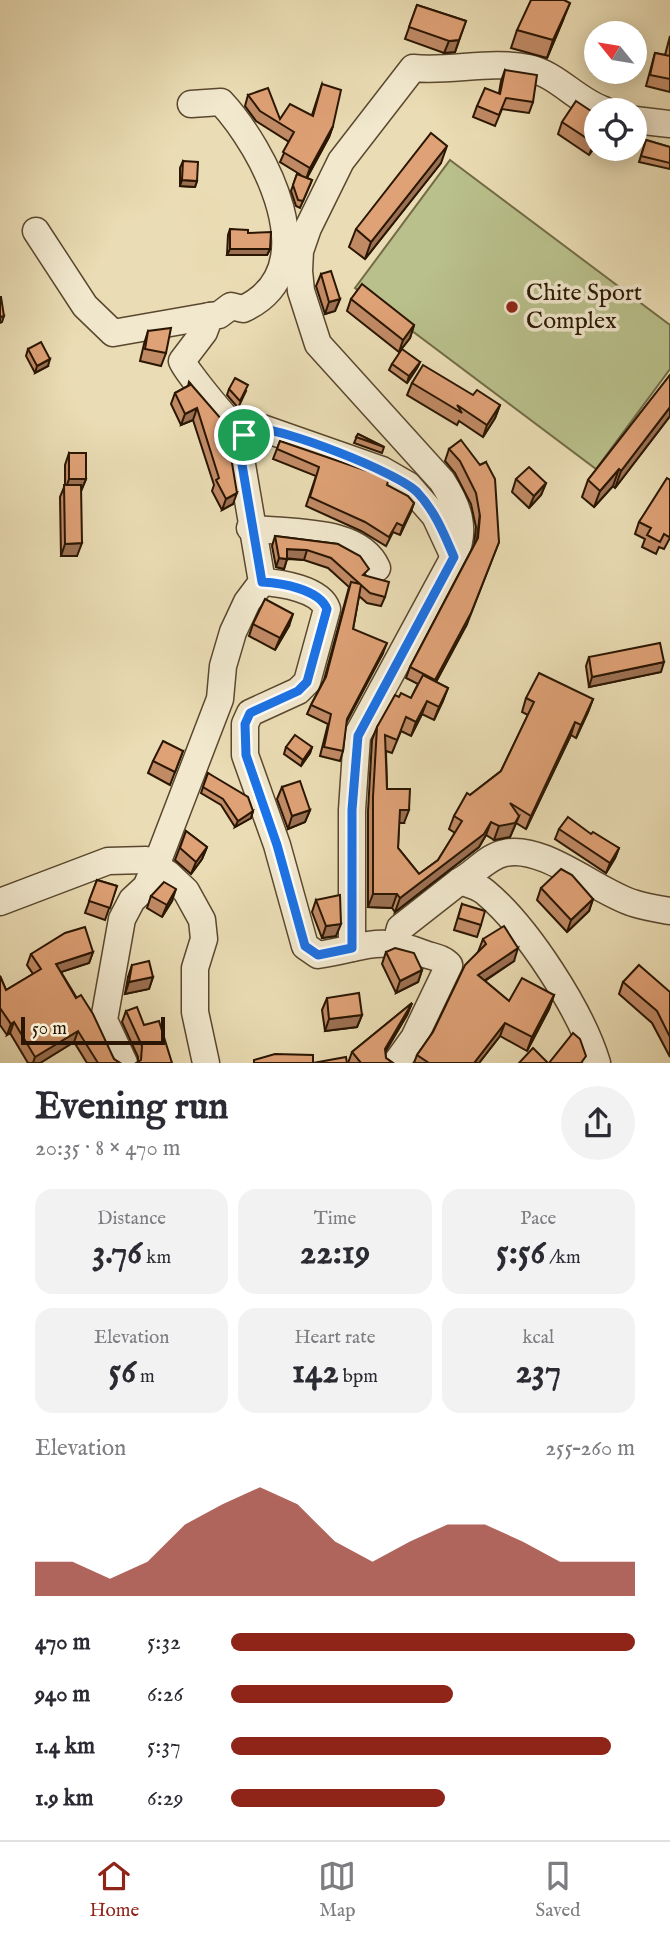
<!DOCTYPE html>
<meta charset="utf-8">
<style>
:root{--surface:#fff;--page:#f2f2f3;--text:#2b2b33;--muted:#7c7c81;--line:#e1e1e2;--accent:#8f2418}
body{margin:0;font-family:"IM FELL English",serif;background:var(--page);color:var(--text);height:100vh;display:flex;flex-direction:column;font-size:26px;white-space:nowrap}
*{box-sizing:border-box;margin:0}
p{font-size:23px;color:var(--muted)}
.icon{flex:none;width:38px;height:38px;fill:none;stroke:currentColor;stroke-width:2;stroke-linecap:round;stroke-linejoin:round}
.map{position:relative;height:1063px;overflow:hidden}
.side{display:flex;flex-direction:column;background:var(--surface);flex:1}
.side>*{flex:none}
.needle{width:46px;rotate:300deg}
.fabs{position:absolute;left:584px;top:21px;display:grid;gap:14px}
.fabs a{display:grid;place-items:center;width:63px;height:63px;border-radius:50%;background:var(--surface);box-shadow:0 4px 18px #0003;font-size:35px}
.scale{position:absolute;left:21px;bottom:18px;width:144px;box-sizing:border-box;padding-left:7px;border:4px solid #2a1602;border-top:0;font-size:19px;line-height:24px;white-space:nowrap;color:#2a1602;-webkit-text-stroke:5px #f1e8ce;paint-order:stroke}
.pin{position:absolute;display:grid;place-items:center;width:60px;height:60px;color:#fff;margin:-30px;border:4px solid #fff;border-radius:50%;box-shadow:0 2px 7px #0007}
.round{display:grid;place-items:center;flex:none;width:74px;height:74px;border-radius:37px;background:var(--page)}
.summary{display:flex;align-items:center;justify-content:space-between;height:119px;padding:0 35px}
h1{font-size:38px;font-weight:700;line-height:52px}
.metrics{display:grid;grid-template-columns:repeat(3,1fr);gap:10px;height:119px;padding:7px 35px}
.metrics div{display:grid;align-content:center;border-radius:18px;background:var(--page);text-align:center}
.metrics b{font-size:35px;font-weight:700}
.metrics small{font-size:19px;font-weight:400}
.metrics p{font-size:19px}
.chart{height:196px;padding:14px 35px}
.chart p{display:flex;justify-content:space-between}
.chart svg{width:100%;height:126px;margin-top:7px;fill:var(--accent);opacity:.7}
ul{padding:0 35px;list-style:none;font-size:23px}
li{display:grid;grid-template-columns:112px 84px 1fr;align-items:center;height:52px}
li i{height:18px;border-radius:9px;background:var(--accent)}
.dock{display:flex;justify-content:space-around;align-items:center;height:98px;border-top:2px solid var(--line);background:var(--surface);font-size:19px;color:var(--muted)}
.dock a{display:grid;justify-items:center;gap:4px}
.dock .on{color:var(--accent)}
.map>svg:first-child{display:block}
.green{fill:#b9c08b;stroke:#726b46;stroke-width:2}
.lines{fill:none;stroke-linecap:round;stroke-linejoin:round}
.minor-casing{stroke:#5a482e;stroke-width:29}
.minor{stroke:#f1e8ce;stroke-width:26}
.wall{fill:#c08a65;stroke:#2a1602;stroke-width:2}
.shaded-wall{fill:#9c7153;stroke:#2a1602;stroke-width:2}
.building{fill:#dfa176;stroke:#2a1602;stroke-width:2}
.route-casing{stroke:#fff;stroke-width:14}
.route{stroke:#1a73e8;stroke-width:9}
.poi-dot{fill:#8f2418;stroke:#f1e8ce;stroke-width:2.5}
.labels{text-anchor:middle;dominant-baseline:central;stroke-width:7;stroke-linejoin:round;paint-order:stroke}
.poi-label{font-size:24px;fill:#2a1602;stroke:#f1e8ce;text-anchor:start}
</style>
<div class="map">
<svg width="670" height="1063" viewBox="0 0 670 1063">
<rect width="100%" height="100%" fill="#eadcb4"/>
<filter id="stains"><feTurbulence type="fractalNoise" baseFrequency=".00286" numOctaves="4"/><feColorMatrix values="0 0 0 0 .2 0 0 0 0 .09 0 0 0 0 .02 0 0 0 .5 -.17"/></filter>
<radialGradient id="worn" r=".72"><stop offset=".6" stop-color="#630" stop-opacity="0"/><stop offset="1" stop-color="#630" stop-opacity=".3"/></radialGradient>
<path class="green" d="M450 160 670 325V369L596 469 355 288Z"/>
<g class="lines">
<defs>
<g id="minor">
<path d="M191 104 221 102C264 148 329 270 243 309L231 306 219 315 210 316 204 332 182 361C185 370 236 433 244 435"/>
<path d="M635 120 670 124"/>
<path d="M36 231 85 306 113 333 210 316"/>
<path d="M250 528C289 534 359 527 377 568"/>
<path d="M262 582C281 583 320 589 327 609L307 682 298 691 250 713 245 724V755L277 845 305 946 318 955C367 948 374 934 425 954 433 957 443 958 449 965L414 1038 396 1063"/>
<path d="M460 881C475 873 488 856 505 853 543 844 597 892 633 903 645 907 658 909 670 911"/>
<path d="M0 902 108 861 146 860 168 874 186 891 202 920 204 939 195 968V1012L206 1063"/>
<path d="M396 943 400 928 460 881C468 884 478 886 485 892 527 927 581 1010 597 1063"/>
<path d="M352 948V810L357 736 454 557C467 529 458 506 442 481L318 344 301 291 299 271 300 251 308 228 341 161 413 68C451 72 490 60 528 68 557 74 577 101 604 110"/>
<path d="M124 1063 104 1020 122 919 132 900 146 887 159 858 220 699 223 666 233 632 247 602 262 582 239 447C242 435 249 427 262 428L382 470 408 485 435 516 454 557"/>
</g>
</defs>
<use href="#minor" class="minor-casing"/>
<use href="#minor" class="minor"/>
</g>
<g class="wall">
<path d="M417 5 466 21 455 52 444 53 405 39Z"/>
<path d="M563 20 547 58 511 48 517 30Z"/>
<path d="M670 36V92L646 86 655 53 665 55Z"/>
<path d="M597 56V72H612L610 77 593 73Z"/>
<path d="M505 70 533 102 529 113 502 109 495 126 473 117 477 106 499 93 501 81Z"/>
<path d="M322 84 333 126 329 137 307 178 312 180 300 208 296 206 291 191 297 174 301 175 280 162 289 142 256 121 245 106 248 95 280 119 312 115Z"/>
<path d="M597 115V144L589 155 558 134 562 122Z"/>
<path d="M646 140 670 147V169L639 162Z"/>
<path d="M183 161 197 181 195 187 180 186V168Z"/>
<path d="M441 163 365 259 349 247 356 229Z"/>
<path d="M230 229 248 233 270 249 267 255H227L228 235Z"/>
<path d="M321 274 340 299 335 311 325 314 316 286Z"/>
<path d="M351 299 414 325 410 338 399 352 347 311Z"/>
<path d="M148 331 166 353 161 366 140 361 144 344Z"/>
<path d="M28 349 48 366 35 373 26 356Z"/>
<path d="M420 362 417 368 407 383 389 370 392 364Z"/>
<path d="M670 375V416L615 488 613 486 594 507 582 497 588 480Z"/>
<path d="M189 382 228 439 233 504 222 510 212 491 214 485 193 420 181 425 171 404 175 393 188 386Z"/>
<path d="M412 383 473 395 500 405 495 418 483 437 459 421 457 425 407 395Z"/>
<path d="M229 389 246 391 238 408 227 395Z"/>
<path d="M358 434 384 447 382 453 354 443Z"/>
<path d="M280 441 387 485 414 503 400 535 393 532 386 546 361 531 306 506 316 476 273 459Z"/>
<path d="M449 449 480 465 486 462 467 624 436 682 448 688 434 720 422 714 411 736 401 731 392 753 386 751 387 789 404 823H399L398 848 419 874 438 860 455 833 449 829 454 816 470 795 501 771 528 715 522 712 526 698 593 699 588 712 576 738 571 735 526 829 516 823 510 837 494 840 486 835 479 847 395 912 392 908 368 907V811L372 740 377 727 399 697 411 698 418 684 406 678 410 667 474 545 476 527 471 504 455 473 445 461Z"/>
<path d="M69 453 86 479 81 491 77 556H61L60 497 65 485V465Z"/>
<path d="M516 479 546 483 541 495 529 508 512 492Z"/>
<path d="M670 480V538L664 549 659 547 656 554 642 547 645 539 635 534 639 522Z"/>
<path d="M275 536 338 544 385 597 381 606 367 603 359 596 353 629 383 653 346 723 343 751 340 761 320 756 328 724 307 714 311 705 324 680 349 587 328 568 304 560 287 559 284 569 276 567 272 546Z"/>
<path d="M253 624 289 626 275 650 249 636Z"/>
<path d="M589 657 661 672 589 687 586 666Z"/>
<path d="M286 747H312L310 753 301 766 284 754Z"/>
<path d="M183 751 170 785 148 773 153 761Z"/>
<path d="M208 773 253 811 251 818 235 827 221 805 201 793Z"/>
<path d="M282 787 310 810 305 822 288 829 277 799Z"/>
<path d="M559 829 591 834 619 848 615 858 606 873 555 839Z"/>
<path d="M186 831 207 847 202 859 191 874 175 860Z"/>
<path d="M97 880 117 886 105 920 85 913Z"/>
<path d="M541 888 593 899 589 911 567 932 537 900Z"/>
<path d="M151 896 172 901 162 917 147 908Z"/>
<path d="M316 900 336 936 322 938 312 912Z"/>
<path d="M462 904 481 925 477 937 454 930Z"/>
<path d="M483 939 514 961 485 981 509 1001 554 995 549 1009 527 1051 500 1036 479 1063H414L417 1055 433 1032 478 952Z"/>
<path d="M93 952 89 963 61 972 114 1059 120 1063H87L74 1042 40 1063H28L10 1033 7 1035 0 1025V976L6 990 33 974 27 965 31 954Z"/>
<path d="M386 952 422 970 418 982 396 993 382 964Z"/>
<path d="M132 965 153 977 149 989 125 994 128 977Z"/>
<path d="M623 982 670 992V1057L652 1023 619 994Z"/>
<path d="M327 998 362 1015 357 1027 325 1031 322 1010Z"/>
<path d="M412 1003 407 1015 385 1052 386 1058 393 1063H348L352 1052Z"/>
<path d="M126 1011 144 1025 172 1063 138 1062V1057L122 1022Z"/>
</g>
<g class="shaded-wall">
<path d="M570 3 563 20 547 58 553 40Z"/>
<path d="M459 40 455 52 444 53 449 41Z"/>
<path d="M333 126 329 137 306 179 310 168Z"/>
<path d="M597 138V144L589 155 594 143Z"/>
<path d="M447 146 441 163 365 259 371 242Z"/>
<path d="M182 180 197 181 195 187 180 186Z"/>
<path d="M230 249H270L267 255H227Z"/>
<path d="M340 299 335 311 325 314 329 302Z"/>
<path d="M4 316 2 322 0 323V317Z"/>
<path d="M414 325 410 338 399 352 403 340Z"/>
<path d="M50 359 48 366 35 373 37 366Z"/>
<path d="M420 362 417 368 407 383 409 376Z"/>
<path d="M500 405 495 418 483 437 487 425Z"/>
<path d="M670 407V416L615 488 621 471Z"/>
<path d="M197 408 193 420 181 425 185 414Z"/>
<path d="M619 469 613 486 594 507 600 491Z"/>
<path d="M69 479H86L81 491H65Z"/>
<path d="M546 483 541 495 529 508 534 496Z"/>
<path d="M237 493 233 504 222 510 226 499Z"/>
<path d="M414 503 411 512 400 535 403 526Z"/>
<path d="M499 542 467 624 431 691 435 680Z"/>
<path d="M82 543 77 556H61L65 544Z"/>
<path d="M287 549 307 550 304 560 284 558Z"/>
<path d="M279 558 287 559 284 569 276 567Z"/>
<path d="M293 614 289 626 275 650 280 638Z"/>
<path d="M387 643 383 653 343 728 347 719Z"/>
<path d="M664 662 661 672 589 687 592 677Z"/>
<path d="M448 688 443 701 434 720 439 707Z"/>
<path d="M593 699 588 712 576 738 581 725Z"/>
<path d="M427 701 422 714 411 736 416 722Z"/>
<path d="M575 722 571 735 526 829 531 816Z"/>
<path d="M312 747 310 753 301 766 303 760Z"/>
<path d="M310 810 305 822 288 829 292 816Z"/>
<path d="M400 810H409L404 823H395Z"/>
<path d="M253 811 251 818 235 827 238 821Z"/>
<path d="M519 816 510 837 494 840 499 826Z"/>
<path d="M491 822 486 835 479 847 395 912 400 898Z"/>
<path d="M207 847 202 859 191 874 196 862Z"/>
<path d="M619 848 615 858 606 873 610 863Z"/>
<path d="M176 889 172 901 162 917 167 905Z"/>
<path d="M373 894H397L392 908 368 907Z"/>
<path d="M593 899 589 911 567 932 571 920Z"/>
<path d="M341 924 336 936 322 938 326 926Z"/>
<path d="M518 948 514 961 473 988 478 975Z"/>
<path d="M93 952 89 963 52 975 56 964Z"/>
<path d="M422 970 418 982 396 993 400 981Z"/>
<path d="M153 977 149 989 125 994 129 982Z"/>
<path d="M554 995 549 1009 527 1051 532 1037Z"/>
<path d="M412 1003 407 1015 380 1061 385 1049Z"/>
<path d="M362 1015 357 1027 325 1031 329 1019Z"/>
<path d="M14 1022 10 1033 7 1035 11 1024Z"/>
<path d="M505 1023 500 1036 479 1063H474Z"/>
<path d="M78 1031 74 1042 40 1063H33L35 1057Z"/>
</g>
<g class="building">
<path d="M531 0H564L570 3 553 40 517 30Z"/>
<path d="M417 5 466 21 459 40 449 41 409 27Z"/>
<path d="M655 53 670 56V79L650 75Z"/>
<path d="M505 70 537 75 533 102 506 98 499 115 477 106 485 88 500 94Z"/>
<path d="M322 84 341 90 333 126 310 168 283 152 294 132 260 111 248 95 268 88 280 119 290 104 313 116Z"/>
<path d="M576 101 597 115V138L594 143 562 122Z"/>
<path d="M431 133 447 146 371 242 356 229Z"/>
<path d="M646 140 670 147V163L641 156Z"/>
<path d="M183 161 198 162 197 181 182 180Z"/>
<path d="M297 174 312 180 303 201 298 200 293 185Z"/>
<path d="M230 229 248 230V233L271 232 270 249H230Z"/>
<path d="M331 271 340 299 329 302 321 274Z"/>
<path d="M362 284 414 325 403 340 351 299Z"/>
<path d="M0 297H1L4 316 0 317Z"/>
<path d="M171 328 166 353 145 349 148 331Z"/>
<path d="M41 342 50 359 37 366 28 349Z"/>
<path d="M402 349 420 362 409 376 392 364Z"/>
<path d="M423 365 473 395 477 390 500 405 487 425 457 405 462 413 412 383Z"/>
<path d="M670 375V407L621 471 619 469 600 491 588 480Z"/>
<path d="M235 378 248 385 240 401 229 389Z"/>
<path d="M189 382 229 428 228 439 237 493 226 499 216 480 219 478 197 408 185 414 175 393 190 385Z"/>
<path d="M358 434 384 447 356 437Z"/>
<path d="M461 440 480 465 486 462 495 479 499 542 471 613 435 680 410 667 478 538 480 516 476 493 460 461 449 449Z"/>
<path d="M280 441 379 475 388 481 387 485 408 496 414 503 403 526 397 523 389 537 365 522 310 497 319 467 277 449Z"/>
<rect x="69" y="453" width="17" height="26"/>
<path d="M529 467 546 483 534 496 516 479Z"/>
<path d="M667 478 670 480V535L669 537 664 534 660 542 647 535 651 528 639 522Z"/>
<path d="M64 485H81L82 543 65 544Z"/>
<path d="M275 536 338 544 360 556 369 569 363 575 389 582 385 597 370 593 361 585 353 629 387 643 347 719 343 751 324 747 331 714 311 705 326 677 351 582 360 584 331 558 307 550 287 549V559L279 558Z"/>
<path d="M265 599 293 614 280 638 253 624Z"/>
<path d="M660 643 664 662 592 677 589 657Z"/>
<path d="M539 673 593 699 581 725 575 722 531 816 510 803 519 816 515 823 499 826 491 822 484 834 400 898 397 894H373V797L377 727 395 695 399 697 401 693 411 698 423 675 448 688 439 707 427 701 416 722 406 717 397 740 385 735 387 789H410L409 810H400L398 848 419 874 438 860 462 821 454 816 467 793 470 795 501 771 534 702 526 698Z"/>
<path d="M295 735 312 747 303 760 286 747Z"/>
<path d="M163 741 183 751 175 772 153 761Z"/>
<path d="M208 773 248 797 253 811 238 821 223 799 203 787Z"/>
<path d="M300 781 310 810 292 816 282 787Z"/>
<path d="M568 817 591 834 593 832 619 848 610 863 559 829Z"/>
<path d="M186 831 207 847 196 862 180 848Z"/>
<path d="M561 869 572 875 593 899 571 920 541 888Z"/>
<path d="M97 880 117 886 110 908 89 901Z"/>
<path d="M164 882 176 889 167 905 151 896Z"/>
<path d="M340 895 341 924 326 926 316 900Z"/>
<path d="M462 904 485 911 481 925 458 918Z"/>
<path d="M504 926 518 948 478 975 509 1001 522 978 554 995 532 1037 505 1023 474 1063H429L417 1055 433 1032 465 965 486 944 483 939Z"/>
<path d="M85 927 93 952 56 964 76 998 81 995 93 1014 114 1059 120 1063H98L78 1031 35 1057 14 1022 11 1024 0 1008V976L6 990 41 969 31 954 65 933Z"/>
<path d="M395 948 414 953 422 970 400 981 386 952Z"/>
<path d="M149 961 153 977 129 982 132 965Z"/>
<path d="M639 965 670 992V1037L657 1011 623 982Z"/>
<path d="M359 993 362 1015 329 1019 327 998Z"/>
<path d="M412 1003 385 1049 386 1058 393 1063H361L352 1052Z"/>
<path d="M137 1007 144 1025 159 1021 172 1063H136L141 1060 142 1046 126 1011Z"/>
<path d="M573 1033 580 1039 586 1056 581 1063H549Z"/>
<path d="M533 1048 548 1063H519Z"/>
<path d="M275 1054 313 1055V1063L346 1057 347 1063H254V1060Z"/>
</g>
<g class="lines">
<defs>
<path id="route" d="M253 428C281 427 397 472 417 492 435 511 444 534 454 557L358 736 352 810V948L318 955 305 946 277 845 246 755 245 724 250 713 298 691 307 682 327 609C319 589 281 583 262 582L239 447 244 435Z"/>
</defs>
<use href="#route" class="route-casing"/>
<use href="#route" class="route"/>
</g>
<circle class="poi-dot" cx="512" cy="307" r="7"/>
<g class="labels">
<g class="poi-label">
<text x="526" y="293">Chite Sport<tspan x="526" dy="28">Complex</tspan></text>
</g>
</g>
<rect width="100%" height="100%" filter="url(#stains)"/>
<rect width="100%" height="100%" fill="url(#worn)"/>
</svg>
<div class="fabs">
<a><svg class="needle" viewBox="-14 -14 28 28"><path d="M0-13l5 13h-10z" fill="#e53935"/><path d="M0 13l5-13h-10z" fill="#7c7c81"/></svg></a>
<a><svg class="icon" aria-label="locate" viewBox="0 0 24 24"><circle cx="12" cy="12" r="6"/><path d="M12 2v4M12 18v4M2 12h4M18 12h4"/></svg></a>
</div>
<div class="scale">50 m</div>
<div class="pin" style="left:244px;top:435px;background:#1e9e55"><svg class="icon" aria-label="arrive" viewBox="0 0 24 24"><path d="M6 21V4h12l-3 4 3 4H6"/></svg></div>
</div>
<section class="side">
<div class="summary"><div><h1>Evening run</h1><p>20:35 · 8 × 470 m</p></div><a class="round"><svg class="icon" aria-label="share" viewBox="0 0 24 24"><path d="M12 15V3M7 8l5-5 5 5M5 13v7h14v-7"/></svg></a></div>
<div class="metrics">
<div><p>Distance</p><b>3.76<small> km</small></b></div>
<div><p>Time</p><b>22:19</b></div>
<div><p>Pace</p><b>5:56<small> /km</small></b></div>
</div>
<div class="metrics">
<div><p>Elevation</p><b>56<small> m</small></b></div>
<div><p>Heart rate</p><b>142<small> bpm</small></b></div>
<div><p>kcal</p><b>237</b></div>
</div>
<div class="chart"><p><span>Elevation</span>255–260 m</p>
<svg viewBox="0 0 160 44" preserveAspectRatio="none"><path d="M0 44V32L10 32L20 38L30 32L40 19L50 12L60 6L70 12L80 25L90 32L100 25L110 19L120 19L130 25L140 32L150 32L160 32V44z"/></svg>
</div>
<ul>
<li><b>470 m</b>5:32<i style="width:100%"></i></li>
<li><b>940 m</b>6:26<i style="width:55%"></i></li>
<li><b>1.4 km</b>5:37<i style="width:94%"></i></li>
<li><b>1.9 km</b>6:29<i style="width:53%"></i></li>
</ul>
</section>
<nav class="dock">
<a class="on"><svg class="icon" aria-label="home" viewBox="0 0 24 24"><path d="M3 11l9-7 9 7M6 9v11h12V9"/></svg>Home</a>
<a><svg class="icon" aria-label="map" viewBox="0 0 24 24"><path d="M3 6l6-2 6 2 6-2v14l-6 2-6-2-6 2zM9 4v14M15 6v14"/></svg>Map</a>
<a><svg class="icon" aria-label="saved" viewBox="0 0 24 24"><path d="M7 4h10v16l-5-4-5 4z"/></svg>Saved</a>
</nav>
